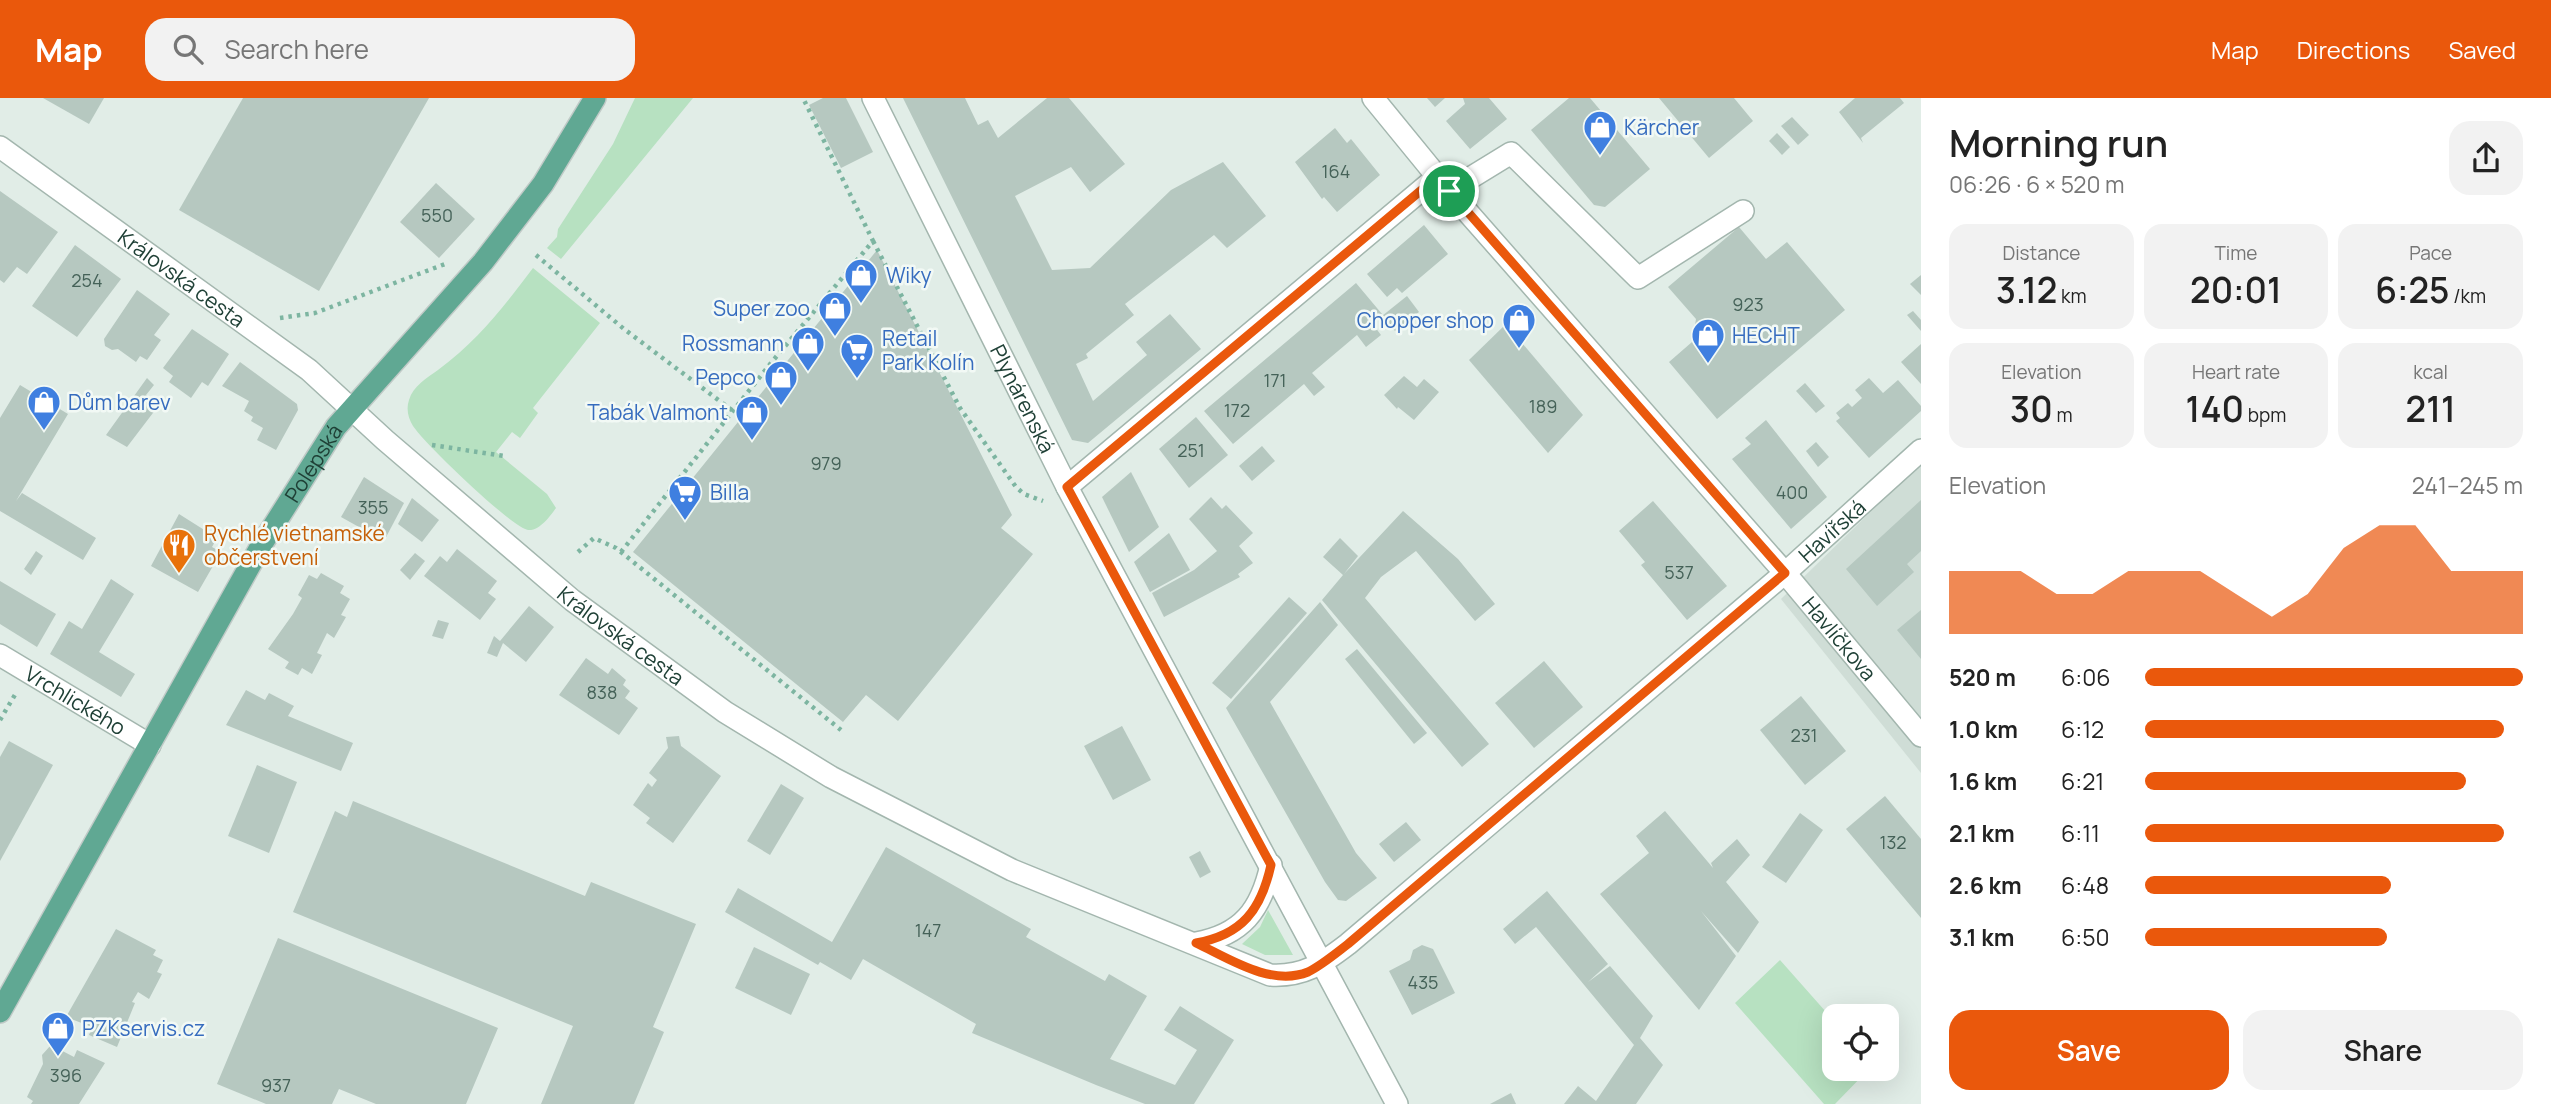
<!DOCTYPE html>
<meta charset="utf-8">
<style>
:root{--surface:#fff;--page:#f2f2f2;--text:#222;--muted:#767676;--accent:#ea580c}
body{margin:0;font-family:Manrope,sans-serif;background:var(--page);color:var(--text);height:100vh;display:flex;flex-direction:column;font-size:26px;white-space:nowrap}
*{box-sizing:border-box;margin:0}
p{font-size:23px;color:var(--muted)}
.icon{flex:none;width:38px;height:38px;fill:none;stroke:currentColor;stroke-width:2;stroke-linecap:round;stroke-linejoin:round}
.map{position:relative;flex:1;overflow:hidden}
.drawer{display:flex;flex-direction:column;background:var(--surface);width:630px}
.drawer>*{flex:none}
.buttons{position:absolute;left:1822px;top:906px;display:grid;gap:14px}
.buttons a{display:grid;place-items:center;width:77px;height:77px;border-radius:14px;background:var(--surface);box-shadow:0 7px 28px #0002;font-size:35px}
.pin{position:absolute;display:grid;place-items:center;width:60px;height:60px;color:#fff;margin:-30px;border:4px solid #fff;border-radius:50%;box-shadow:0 2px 7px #0007}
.round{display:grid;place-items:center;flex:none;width:74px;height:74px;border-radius:21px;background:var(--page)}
.summary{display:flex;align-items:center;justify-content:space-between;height:119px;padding:0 28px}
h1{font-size:38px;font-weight:600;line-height:52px}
.figures{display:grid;grid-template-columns:repeat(3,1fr);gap:10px;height:119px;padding:7px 28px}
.figures div{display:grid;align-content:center;border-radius:18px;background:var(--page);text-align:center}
.figures b{font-size:35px;font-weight:600}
.figures small{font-size:19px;font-weight:400}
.figures p{font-size:19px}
.chart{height:196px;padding:14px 28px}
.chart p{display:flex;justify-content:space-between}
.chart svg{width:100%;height:126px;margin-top:7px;fill:var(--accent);opacity:.7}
.cta{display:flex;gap:14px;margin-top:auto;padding:14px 28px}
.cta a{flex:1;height:80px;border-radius:21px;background:var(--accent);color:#fff;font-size:28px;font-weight:600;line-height:80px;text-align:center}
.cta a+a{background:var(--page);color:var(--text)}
ul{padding:0 28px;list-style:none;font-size:23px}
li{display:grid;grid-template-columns:112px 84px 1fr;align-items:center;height:52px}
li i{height:18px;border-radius:9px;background:var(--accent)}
header{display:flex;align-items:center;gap:42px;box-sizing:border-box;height:98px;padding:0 35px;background:var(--accent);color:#fff}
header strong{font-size:33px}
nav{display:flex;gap:38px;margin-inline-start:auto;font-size:24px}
.search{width:490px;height:63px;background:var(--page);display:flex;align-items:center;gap:18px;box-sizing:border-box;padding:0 24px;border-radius:21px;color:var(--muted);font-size:26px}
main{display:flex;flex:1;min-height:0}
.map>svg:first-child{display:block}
.built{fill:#cfddd6}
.green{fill:#b7e1c1}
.building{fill:#b6c8c0}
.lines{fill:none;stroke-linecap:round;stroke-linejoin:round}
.minor-casing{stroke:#a3b6ae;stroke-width:24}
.major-casing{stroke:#c0cac7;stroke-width:24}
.path{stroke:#7db5a1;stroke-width:4.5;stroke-dasharray:3.5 5;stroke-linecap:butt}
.minor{stroke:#fff;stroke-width:21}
.major{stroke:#60a893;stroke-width:21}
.route-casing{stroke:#fff;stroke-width:14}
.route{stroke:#ea580c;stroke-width:9}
.labels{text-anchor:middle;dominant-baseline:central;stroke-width:5;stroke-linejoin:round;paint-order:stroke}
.number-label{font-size:18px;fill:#456258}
.shop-label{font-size:21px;fill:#366cbe;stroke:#f2f9f5;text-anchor:start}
.street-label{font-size:21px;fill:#1f4036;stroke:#f2f9f5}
.food-label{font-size:21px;fill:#c56008;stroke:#f2f9f5;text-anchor:start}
</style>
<header>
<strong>Map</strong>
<div class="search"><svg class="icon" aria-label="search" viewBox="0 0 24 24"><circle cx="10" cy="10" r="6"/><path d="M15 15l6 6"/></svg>Search here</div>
<nav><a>Map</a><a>Directions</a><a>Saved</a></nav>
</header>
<main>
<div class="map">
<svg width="1921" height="1006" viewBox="0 0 1921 1006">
<rect width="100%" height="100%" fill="#e1ede7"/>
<path class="built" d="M1921 365V675L1781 501Z"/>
<g class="green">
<path d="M635 0H693L561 161 547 150 557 139 558 131 613 46Z"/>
<path d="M533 170 600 225 533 310 538 315 520 340 512 334 496 354 547 396 556 410C550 418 540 433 528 432 511 429 424 345 413 328 408 320 406 311 409 302 413 288 427 280 438 272 479 241 502 211 533 170Z"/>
<path d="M1268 812 1293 857H1265L1242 846 1260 829Z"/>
<path d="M1780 862 1834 923V971H1869L1835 1006H1824L1735 905Z"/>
</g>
<g class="building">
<path d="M43 0H104L89 26Z"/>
<path d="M243 0H429L319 193 179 112Z"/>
<path d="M823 0H846L873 54 841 70 809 7Z"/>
<path d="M903 0H965L978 27 988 22 998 40 1047 0H1069L1125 66 1090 94 1071 69 1015 98 1052 172 1090 170 1171 92 1223 64 1266 118 1227 150 1214 137 1125 206 1134 217 1086 256 1088 260 1076 266 1093 303 1147 257 1136 244 1170 216 1201 251 1088 345 1072 342Z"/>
<path d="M1427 0H1445L1435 9Z"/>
<path d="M1463 0H1489L1507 21 1470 51 1446 23 1465 6Z"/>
<path d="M1569 0H1590L1650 71 1605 109 1594 107 1531 32Z"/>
<path d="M1659 0H1734L1753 23 1709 60Z"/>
<path d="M1855 0H1900L1904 5 1861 40 1863 45 1839 14Z"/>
<path d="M1792 19 1809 37 1798 47 1781 28Z"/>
<path d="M1335 30 1347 45 1351 41 1380 77 1337 114 1324 99 1322 101 1295 64Z"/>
<path d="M1777 35 1790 49 1782 57 1769 43Z"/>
<path d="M436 85 475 121 439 160 400 124Z"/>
<path d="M0 93 58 134 27 176 17 169 4 185 0 182Z"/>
<path d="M1424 127 1448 156 1402 195 1397 190 1387 199 1367 176Z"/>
<path d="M1739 129 1766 161 1787 144 1845 212 1717 321 1669 264 1692 244 1696 221 1668 189Z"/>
<path d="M75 147 121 181 77 239 32 208Z"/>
<path d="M877 152 1012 417 1001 430 1033 456 898 623 866 597 843 624 633 454Z"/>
<path d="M1921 177V197L1910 186Z"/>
<path d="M1356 185 1382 216 1372 225 1381 237 1366 249 1357 237 1312 275 1325 289 1314 298 1304 286 1233 346 1204 313Z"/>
<path d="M137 192 170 216 154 237 161 242 147 262 140 258 136 264 118 251 112 252 105 248 104 241Z"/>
<path d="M1407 198 1419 214 1395 233 1382 218Z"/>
<path d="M1913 213 1921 222V233L1907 217Z"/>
<path d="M1506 226 1583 317 1548 355 1469 262Z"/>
<path d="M192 231 229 256 208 288 202 284 191 300 169 284 173 278 163 270Z"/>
<path d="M1921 246V286L1901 264Z"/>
<path d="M240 264 297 306 298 312 276 352 257 342 263 330 251 323 253 319 244 313 249 303 222 288Z"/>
<path d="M1404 278 1417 289 1424 281 1439 294 1414 322 1398 309 1397 311 1384 297Z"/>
<path d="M147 280 154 287 146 297 159 307 127 349 106 337Z"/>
<path d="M1869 280 1883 295 1898 282 1921 308V313L1869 360 1836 323 1840 320 1836 315 1848 305 1852 309 1862 300 1855 292Z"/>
<path d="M1805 285 1825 308 1816 315 1796 293Z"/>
<path d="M20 287 68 316 16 403 22 395 96 440 83 462 0 413V320Z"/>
<path d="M1196 319 1228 357 1189 390 1159 351Z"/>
<path d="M1766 322 1827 399 1791 431 1732 361 1751 346 1745 340Z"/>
<path d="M1816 344 1829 359 1818 369 1806 353Z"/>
<path d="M1262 348 1275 363 1252 383 1239 368Z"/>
<path d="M1131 374 1159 429 1129 454 1102 399Z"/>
<path d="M364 379 404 405 384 443 341 419Z"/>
<path d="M1211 399 1222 411 1226 407 1253 435 1239 448 1253 465 1238 476 1240 479 1164 519 1152 495 1194 472 1217 453 1189 421Z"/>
<path d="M412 400 439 422 422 444 398 426Z"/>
<path d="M1921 402V453L1907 466 1914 474 1877 508 1846 471Z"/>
<path d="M1653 403 1727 488 1687 522 1641 467 1645 464 1619 433Z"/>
<path d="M1403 413 1458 461 1495 506 1475 523 1416 453 1381 479 1365 500 1489 646 1462 669 1322 502 1343 477 1323 459 1340 440 1358 458 1344 476Z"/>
<path d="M179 416 217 440 212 449 221 454 198 494 151 468Z"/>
<path d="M1169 435 1190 472 1150 494 1134 464Z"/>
<path d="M457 451 497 483 488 495 496 501 480 522 424 478 440 458 447 464Z"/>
<path d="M36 453 43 458 31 477 24 471Z"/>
<path d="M415 455 425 463 410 482 400 472Z"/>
<path d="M321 475 344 488 340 495 350 501 341 517 346 519 334 540 327 535 317 555 322 557 312 576 302 570 298 577 285 570 289 564 268 551 293 516 302 500 298 497 309 477 317 481Z"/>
<path d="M111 481 134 496 99 554 135 576 121 599 50 556 69 523 82 531Z"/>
<path d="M0 483 56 516 37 549 0 526Z"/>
<path d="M1289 499 1307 515 1231 601 1212 585Z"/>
<path d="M1320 504 1338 527 1270 604 1356 755 1377 780 1346 803 1338 802 1325 784 1226 610Z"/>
<path d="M529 508 554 529 526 564 503 545 497 559 487 555 494 538 500 543Z"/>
<path d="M1921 512V561L1897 532Z"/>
<path d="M438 522 449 525 443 541 432 538Z"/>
<path d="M1357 551 1427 635 1414 646 1345 561Z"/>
<path d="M586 560 608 576 612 570 626 582 623 587 630 593 625 600 638 610 619 637 559 597Z"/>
<path d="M1544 563 1583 609 1534 650 1495 605Z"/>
<path d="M246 592 265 602 269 595 294 608 288 618 353 645 341 673 226 627Z"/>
<path d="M1801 598 1846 653 1805 687 1760 632Z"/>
<path d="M1122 628 1151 682 1113 702 1084 648Z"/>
<path d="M679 638 681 648 721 678 673 745 646 725 650 720 633 707 648 685 652 689 657 682 649 675 668 650 666 639Z"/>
<path d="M9 643 53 667 0 763V659Z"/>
<path d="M257 667 297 684 269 755 228 738Z"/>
<path d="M781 686 804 700 770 757 747 743Z"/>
<path d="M1885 698 1921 741V820L1846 731Z"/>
<path d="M353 703 585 798 591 784 696 826 653 929 664 934 634 1006H541L573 928 293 814 335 713 347 719Z"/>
<path d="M1665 713 1713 770 1711 765 1737 741 1750 757 1726 784 1759 824 1738 855 1701 813 1736 858 1699 912 1600 796 1649 755 1636 738Z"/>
<path d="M1800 715 1823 732 1786 785 1762 769Z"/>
<path d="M1406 724 1421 742 1394 764 1379 746Z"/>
<path d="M886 749 1031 831 1026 839 1105 883 1109 876 1147 898 1110 961 1175 987 1197 952 1164 932 1180 908 1234 942 1194 1006H1145L1096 987 972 935 976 926 863 861 851 882 820 864 818 867 725 814 738 790 832 844Z"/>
<path d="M1200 753 1211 774 1200 780 1189 759Z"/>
<path d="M1547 793 1608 866 1588 884 1610 868 1653 918 1640 940 1663 967 1636 1006H1564L1578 988 1596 1003 1634 947 1536 829 1515 846 1503 831Z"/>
<path d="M116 831 156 852 153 857 163 862 157 874 162 876 149 901 138 894 132 904 135 905 117 949 89 937 92 929 66 919Z"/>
<path d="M278 840 498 930 466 1006H376L339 991 332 1006H266L217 986Z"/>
<path d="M1422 847 1433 851 1455 895 1412 917 1389 873 1410 862 1413 852Z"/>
<path d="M754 849 810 876 791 917 735 890Z"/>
<path d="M51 947 74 959 77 952 105 965 79 1006H31L33 1003 27 999 43 966 42 957Z"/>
<path d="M1511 995 1516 1006H1490Z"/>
</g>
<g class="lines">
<defs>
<g id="minor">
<path id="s1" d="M873 0 1067 389 1397 1006"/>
<path id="s2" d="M1373 0 1449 93 1785 475 1921 638"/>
<path id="s3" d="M0 49 309 272 385 342 572 502 725 614 831 679 1012 772 1270 877C1303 879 1322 866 1348 846L1785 475 1921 352"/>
<path d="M1449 93 1511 55 1638 180 1743 113"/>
<path d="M1067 389 1437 79"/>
<path id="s4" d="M0 557 150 647"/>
<path d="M1196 845C1242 837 1261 812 1271 767"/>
</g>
<g id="major">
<path id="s5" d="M0 914 262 446 336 329 483 164 543 86 595 0"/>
</g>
</defs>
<use href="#minor" class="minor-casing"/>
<use href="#major" class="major-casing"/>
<g class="path">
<path d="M873 143 960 310 1016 389 1024 396 1043 403"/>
<path d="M536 157 624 231 733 313"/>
<path d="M280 220 315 215 445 166"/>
<path d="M432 347 504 358"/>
<path d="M578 454 594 440 616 450 841 632"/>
<path d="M621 454 771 265 873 143 803 0"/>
<path d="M0 622 16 595"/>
</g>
<use href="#minor" class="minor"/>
<use href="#major" class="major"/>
</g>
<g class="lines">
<defs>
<path id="route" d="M1437 79 1785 475 1348 846C1335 856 1322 867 1308 874 1271 889 1228 860 1196 845 1242 837 1261 812 1271 767L1067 389Z"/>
</defs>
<use href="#route" class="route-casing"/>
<use href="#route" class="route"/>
</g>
<defs>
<symbol id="shop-pin" viewBox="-11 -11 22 30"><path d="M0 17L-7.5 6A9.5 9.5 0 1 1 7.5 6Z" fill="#3f7fe0" stroke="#f2f9f5"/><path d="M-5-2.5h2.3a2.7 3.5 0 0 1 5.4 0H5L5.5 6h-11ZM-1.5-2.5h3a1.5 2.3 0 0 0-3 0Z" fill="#fff"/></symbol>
<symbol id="supermarket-pin" viewBox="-11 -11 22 30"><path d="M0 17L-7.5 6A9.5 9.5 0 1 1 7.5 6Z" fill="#3f7fe0" stroke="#f2f9f5"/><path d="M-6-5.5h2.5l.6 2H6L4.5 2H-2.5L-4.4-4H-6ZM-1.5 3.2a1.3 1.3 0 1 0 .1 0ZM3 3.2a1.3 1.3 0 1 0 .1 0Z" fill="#fff"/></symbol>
<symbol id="restaurant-pin" viewBox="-11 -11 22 30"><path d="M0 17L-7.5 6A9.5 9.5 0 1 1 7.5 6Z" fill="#e8710a" stroke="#f2f9f5"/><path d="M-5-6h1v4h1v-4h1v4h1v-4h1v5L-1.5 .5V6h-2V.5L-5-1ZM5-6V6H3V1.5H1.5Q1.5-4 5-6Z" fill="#fff"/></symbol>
</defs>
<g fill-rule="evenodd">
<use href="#shop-pin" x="1581" y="10" width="38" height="52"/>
<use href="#shop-pin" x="842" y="158" width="38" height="52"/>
<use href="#shop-pin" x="816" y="191" width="38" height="52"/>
<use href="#shop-pin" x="1500" y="203" width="38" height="52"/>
<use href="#shop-pin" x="1689" y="218" width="38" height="52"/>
<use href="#shop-pin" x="789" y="226" width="38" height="52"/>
<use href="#supermarket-pin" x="838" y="233" width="38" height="52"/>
<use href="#shop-pin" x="762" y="260" width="38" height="52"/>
<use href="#shop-pin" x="25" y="285" width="38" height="52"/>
<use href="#shop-pin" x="733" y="295" width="38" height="52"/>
<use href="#supermarket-pin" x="666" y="375" width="38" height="52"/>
<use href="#restaurant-pin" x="160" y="428" width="38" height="52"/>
<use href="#shop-pin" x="39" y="911" width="38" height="52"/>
</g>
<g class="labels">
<g class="number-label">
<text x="1336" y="73">164</text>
<text x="437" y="117">550</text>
<text x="87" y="182">254</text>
<text x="1748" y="206">923</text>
<text x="1275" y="282">171</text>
<text x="1543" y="308">189</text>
<text x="1237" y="312">172</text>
<text x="1191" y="352">251</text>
<text x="826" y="365">979</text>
<text x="1792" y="394">400</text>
<text x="373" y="409">355</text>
<text x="1679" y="474">537</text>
<text x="602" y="594">838</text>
<text x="1804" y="637">231</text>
<text x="1893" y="744">132</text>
<text x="928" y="832">147</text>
<text x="1423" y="884">435</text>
<text x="66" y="977">396</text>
<text x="276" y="987">937</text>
</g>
<g class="shop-label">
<text x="1624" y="29">Kärcher</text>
<text x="886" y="177">Wiky</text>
<text x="810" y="210" text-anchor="end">Super zoo</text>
<text x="1494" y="222" text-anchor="end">Chopper shop</text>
<text x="1732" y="237">HECHT</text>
<text x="882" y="240">Retail<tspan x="882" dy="24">Park Kolín</tspan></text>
<text x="784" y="245" text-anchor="end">Rossmann</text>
<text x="756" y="279" text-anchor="end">Pepco</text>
<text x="68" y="304">Dům barev</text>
<text x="728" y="314" text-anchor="end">Tabák Valmont</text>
<text x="710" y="394">Billa</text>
<text x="82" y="930">PZKservis.cz</text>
</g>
<g class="street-label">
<text stroke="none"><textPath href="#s3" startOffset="224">Královská cesta</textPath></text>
<text stroke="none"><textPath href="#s1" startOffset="336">Plynárenská</textPath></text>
<text stroke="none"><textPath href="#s5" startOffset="632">Polepská</textPath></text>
<text stroke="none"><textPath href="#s3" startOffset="2249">Havířská</textPath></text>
<text stroke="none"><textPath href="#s3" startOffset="791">Královská cesta</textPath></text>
<text stroke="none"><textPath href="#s2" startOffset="714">Havlíčkova</textPath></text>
<text stroke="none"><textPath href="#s4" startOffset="88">Vrchlického</textPath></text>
</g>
<g class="food-label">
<text x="204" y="435">Rychlé vietnamské<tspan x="204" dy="24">občerstvení</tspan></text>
</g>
</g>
</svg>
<div class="buttons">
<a><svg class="icon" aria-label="locate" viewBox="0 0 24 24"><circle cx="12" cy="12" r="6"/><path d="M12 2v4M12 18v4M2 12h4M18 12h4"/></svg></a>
</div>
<div class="pin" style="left:1449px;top:93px;background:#1e9e55"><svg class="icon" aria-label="arrive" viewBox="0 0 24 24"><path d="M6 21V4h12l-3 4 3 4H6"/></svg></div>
</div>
<section class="drawer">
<div class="summary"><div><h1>Morning run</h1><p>06:26 · 6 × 520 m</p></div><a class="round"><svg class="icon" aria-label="share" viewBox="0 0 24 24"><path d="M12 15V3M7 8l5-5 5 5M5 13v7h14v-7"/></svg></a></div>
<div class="figures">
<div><p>Distance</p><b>3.12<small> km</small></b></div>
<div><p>Time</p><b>20:01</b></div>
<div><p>Pace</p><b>6:25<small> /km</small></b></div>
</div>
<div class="figures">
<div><p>Elevation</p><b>30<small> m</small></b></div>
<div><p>Heart rate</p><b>140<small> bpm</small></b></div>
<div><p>kcal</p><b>211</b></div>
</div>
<div class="chart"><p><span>Elevation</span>241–245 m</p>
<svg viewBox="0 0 160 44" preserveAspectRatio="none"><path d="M0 44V22L10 22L20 22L30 30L40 30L50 22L60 22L70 22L80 30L90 38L100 30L110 14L120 6L130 6L140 22L150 22L160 22V44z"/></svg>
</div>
<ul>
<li><b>520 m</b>6:06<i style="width:100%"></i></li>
<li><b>1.0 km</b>6:12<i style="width:95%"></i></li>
<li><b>1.6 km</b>6:21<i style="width:85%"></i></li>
<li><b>2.1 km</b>6:11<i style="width:95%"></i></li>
<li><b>2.6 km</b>6:48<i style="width:65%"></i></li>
<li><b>3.1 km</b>6:50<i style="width:64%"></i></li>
</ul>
<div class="cta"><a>Save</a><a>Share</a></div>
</section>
</main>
